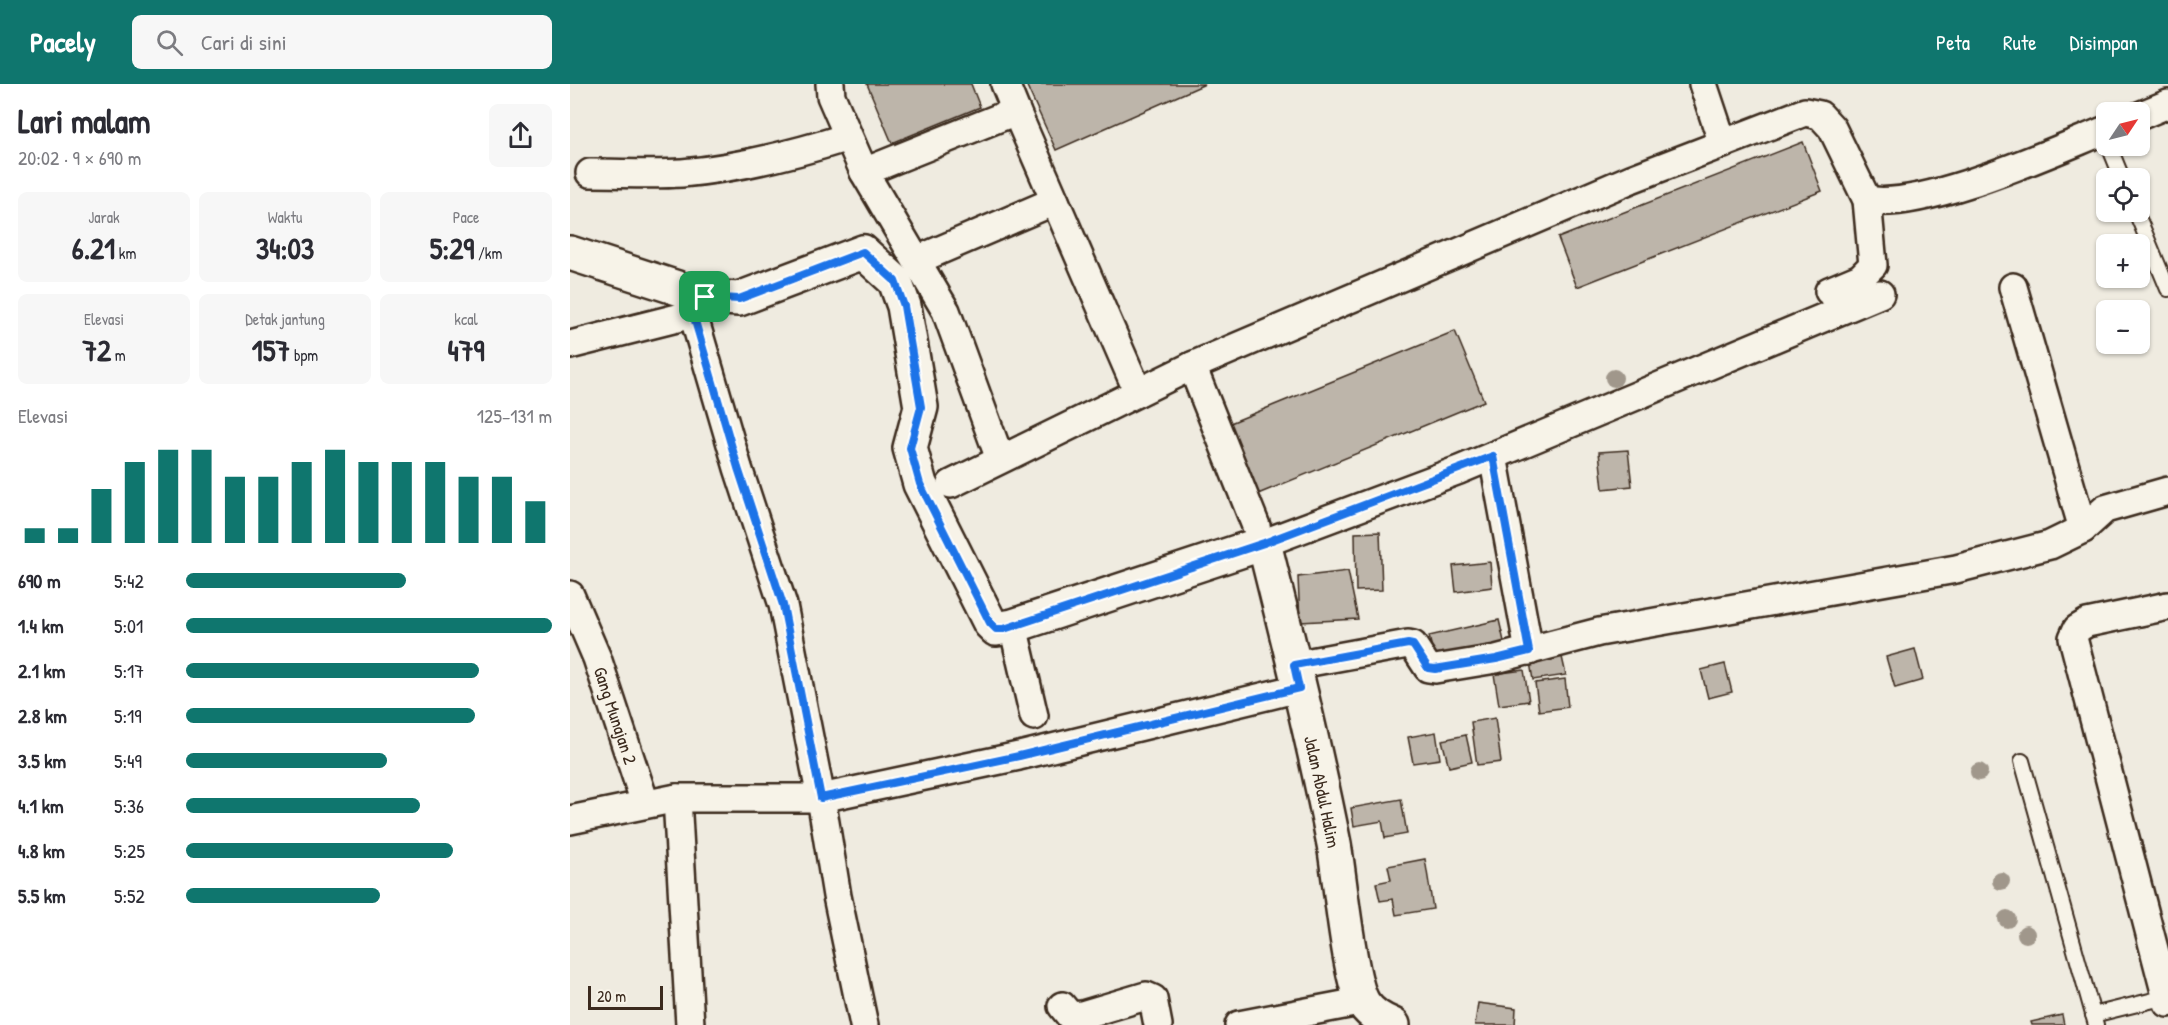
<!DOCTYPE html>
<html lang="id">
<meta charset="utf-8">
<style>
:root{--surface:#fff;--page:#f7f7f7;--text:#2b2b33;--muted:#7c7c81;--accent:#0f766e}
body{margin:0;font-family:"Patrick Hand",sans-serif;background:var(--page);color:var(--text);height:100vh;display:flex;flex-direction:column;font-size:22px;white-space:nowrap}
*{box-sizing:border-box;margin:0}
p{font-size:20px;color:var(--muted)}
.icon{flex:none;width:33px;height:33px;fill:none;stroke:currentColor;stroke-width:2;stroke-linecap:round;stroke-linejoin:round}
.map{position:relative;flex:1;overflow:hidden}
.details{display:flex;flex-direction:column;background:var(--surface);width:570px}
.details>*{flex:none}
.needle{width:39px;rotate:55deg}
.tools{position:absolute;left:1526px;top:18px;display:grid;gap:12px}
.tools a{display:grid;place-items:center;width:54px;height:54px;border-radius:9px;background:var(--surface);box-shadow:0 2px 4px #0004;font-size:30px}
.scale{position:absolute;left:18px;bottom:15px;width:75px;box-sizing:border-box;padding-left:6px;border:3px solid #3b2a1e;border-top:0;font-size:16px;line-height:21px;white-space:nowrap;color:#3b2a1e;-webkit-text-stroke:4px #f7f3e8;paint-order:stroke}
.pin{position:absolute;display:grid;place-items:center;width:51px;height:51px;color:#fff;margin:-26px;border-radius:12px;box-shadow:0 3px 9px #0006}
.round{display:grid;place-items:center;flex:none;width:63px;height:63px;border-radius:9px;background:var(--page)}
.summary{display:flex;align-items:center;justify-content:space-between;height:102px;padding:0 18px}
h1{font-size:33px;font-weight:800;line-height:45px}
.figures{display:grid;grid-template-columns:repeat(3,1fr);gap:9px;height:102px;padding:6px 18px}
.figures div{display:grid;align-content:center;border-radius:9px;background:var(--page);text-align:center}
.figures b{font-size:30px;font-weight:800}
.figures small{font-size:16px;font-weight:400}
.figures p{font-size:16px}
.chart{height:168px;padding:12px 18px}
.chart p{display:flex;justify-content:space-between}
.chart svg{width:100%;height:108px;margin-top:6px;stroke:var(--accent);stroke-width:6}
ul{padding:0 18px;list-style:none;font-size:20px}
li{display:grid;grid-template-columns:96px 72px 1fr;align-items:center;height:45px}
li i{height:15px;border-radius:8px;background:var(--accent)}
header{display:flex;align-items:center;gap:36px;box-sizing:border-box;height:84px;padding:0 30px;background:var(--accent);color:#fff}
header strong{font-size:28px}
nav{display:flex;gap:33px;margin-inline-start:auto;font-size:21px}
.search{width:420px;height:54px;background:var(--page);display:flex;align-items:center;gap:15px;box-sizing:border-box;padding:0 21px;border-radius:9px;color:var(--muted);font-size:22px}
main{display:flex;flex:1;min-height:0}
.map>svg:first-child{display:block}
.building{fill:#bdb5aa;stroke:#3b2a1e;stroke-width:1.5}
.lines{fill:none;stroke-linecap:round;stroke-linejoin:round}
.service-casing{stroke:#3b2a1e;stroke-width:18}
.minor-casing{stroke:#3b2a1e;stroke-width:32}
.tertiary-casing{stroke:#3b2a1e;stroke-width:38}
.service{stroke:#f7f3e8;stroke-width:14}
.minor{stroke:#f7f3e8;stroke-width:27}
.tertiary{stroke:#f7f3e8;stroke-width:33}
.tree{fill:#a0978b}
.route-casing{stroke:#fff;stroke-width:12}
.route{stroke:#1a73e8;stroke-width:8}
.labels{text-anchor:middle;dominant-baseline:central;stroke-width:6;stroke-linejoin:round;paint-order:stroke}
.street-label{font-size:18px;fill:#3b2a1e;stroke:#f7f3e8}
</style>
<header>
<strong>Pacely</strong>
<div class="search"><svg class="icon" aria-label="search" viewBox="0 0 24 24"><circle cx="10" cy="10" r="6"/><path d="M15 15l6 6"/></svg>Cari di sini</div>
<nav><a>Peta</a><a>Rute</a><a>Disimpan</a></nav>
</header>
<main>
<section class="details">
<div class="summary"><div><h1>Lari malam</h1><p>20:02 · 9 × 690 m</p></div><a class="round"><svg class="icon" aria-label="share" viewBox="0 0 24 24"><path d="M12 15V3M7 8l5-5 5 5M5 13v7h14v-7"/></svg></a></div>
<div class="figures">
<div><p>Jarak</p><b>6.21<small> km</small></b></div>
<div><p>Waktu</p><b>34:03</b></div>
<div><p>Pace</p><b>5:29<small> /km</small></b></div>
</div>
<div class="figures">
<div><p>Elevasi</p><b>72<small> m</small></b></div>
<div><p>Detak jantung</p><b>157<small> bpm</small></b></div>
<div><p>kcal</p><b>479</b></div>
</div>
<div class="chart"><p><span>Elevasi</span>125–131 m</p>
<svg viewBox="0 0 160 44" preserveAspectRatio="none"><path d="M5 44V38M15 44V38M25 44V22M35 44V11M45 44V6M55 44V6M65 44V17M75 44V17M85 44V11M95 44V6M105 44V11M115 44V11M125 44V11M135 44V17M145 44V17M155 44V27"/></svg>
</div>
<ul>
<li><b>690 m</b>5:42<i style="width:60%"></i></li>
<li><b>1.4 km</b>5:01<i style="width:100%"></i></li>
<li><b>2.1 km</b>5:17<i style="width:80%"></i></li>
<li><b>2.8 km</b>5:19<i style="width:79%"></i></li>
<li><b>3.5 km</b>5:49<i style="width:55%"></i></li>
<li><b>4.1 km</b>5:36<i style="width:64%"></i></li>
<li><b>4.8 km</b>5:25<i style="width:73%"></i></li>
<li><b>5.5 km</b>5:52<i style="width:53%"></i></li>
</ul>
</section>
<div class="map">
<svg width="1598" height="941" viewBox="0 0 1598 941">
<rect width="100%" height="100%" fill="#efebe0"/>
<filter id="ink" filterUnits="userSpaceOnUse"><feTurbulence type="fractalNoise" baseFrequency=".0167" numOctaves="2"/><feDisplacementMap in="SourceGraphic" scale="12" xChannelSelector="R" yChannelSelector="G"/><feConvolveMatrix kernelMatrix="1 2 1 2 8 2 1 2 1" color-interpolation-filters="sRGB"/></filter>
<g filter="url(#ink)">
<g class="building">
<path d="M297 0H401L410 23 322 59Z"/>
<path d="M456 0H635L486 66Z"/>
<path d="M1233 58 1252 107 1007 203 988 154Z"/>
<path d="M885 247 914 317 688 410 658 340Z"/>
<path d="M1058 366 1062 402 1033 405 1029 368Z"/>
<path d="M810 448 812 506 786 507 785 449Z"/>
<path d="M920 478 922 503 886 508 883 482Z"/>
<path d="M778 487 788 535 730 538 728 493Z"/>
<path d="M929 536 936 566 866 582 859 552Z"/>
<path d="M1345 565 1353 596 1325 604 1316 573Z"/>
<path d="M992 573 996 591 963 596 960 578Z"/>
<path d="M1155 580 1162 608 1138 614 1131 586Z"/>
<path d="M954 586 959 617 929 621 924 590Z"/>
<path d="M995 595 998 623 969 627 965 599Z"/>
<path d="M925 634 931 678 907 681 901 638Z"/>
<path d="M866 648 870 675 843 679 838 653Z"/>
<path d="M896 651 902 678 879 683 872 656Z"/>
<path d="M831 715 837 750 815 754 812 737 784 742 781 724Z"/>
<path d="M855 775 863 825 826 831 823 815 810 817 806 799 821 796 818 782Z"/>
<path d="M908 919 946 924 945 941H905Z"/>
<path d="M1492 931 1494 941H1462L1461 938Z"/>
</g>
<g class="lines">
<defs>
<g id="service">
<path d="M1539 62 1552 94"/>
<path d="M1566 128 1598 205"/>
<path d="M1452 677 1526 941"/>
<path d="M1523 931 1596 913"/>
</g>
<g id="minor">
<path d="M260 0 261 12 294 88 376 227 430 375"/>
<path d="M435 0 446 27"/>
<path d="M1133 0 1153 60"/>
<path d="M1569 32 1598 20"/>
<path d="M294 88 446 27 568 308"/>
<path d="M20 89C51 89 82 91 112 89 170 84 224 70 278 53"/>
<path d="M1297 116C1352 127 1481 68 1536 46"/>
<path d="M347 176 485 117"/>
<path d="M1443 203 1513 445"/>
<path d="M123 230 168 384 213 521 251 714 267 812 294 941"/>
<path d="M0 261 123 230 133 217"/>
<path d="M622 282 686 442"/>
<path d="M923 372 959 567"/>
<path d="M381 400 622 282 1061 95 1235 28 1250 31 1262 44 1297 116 1303 181 1290 194 1259 207"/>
<path d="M694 459 889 386 1310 210"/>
<path id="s1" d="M0 511 27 574 75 719"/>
<path d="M1598 522 1517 539 1507 545 1503 554 1598 919"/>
<path d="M443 542 464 632"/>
<path d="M724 581 838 560 843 561 858 584 865 585 926 575 1029 548 1386 485 1480 461 1513 445 1535 425 1598 407"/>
<path d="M107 714 120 941"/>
<path d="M0 736 107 714H251L449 672 729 604"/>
<path d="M492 922 500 932 512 931 576 912 583 915 588 941"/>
<path d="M669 941 784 919 794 920"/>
</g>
<g id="tertiary">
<path id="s2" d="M0 169 135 213 169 215 293 168 325 197 334 222 351 323 340 364 350 400 420 539 426 545 443 542 694 459C719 559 744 659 764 760 770 793 779 898 794 920 801 930 813 937 823 941"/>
</g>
</defs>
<use href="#service" class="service-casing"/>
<use href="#minor" class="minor-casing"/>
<use href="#tertiary" class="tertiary-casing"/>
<use href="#service" class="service"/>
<use href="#minor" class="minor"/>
<use href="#tertiary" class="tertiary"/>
</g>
<g class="tree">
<circle cx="1044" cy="294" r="9"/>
<circle cx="1409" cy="688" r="9"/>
<circle cx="1431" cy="797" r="9"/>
<circle cx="1437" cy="835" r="9"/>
<circle cx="1456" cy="850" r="9"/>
</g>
</g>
<g class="lines" filter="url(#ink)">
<defs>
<path id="route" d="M293 168 325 197 334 222 351 323 340 364 350 400 420 539 426 545H434L694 459 923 372 959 567 926 575 865 585 858 584 843 561 838 560 724 581 729 604 449 672 251 714 213 521 168 384 123 230 135 213 169 215Z"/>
</defs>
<use href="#route" class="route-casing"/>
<use href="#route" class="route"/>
</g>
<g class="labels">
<g class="street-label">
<text stroke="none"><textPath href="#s1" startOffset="129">Gang Munajan 2</textPath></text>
<text stroke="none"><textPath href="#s2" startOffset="1262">Jalan Abdul Halim</textPath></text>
</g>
</g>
</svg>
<div class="tools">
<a><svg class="needle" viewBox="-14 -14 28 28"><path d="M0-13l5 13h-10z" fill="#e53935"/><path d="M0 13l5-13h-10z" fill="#7c7c81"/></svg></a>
<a><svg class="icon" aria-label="locate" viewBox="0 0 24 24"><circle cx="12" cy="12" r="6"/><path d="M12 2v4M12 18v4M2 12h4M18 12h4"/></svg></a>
<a>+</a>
<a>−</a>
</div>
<div class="scale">20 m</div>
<div class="pin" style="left:135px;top:213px;background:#1e9e55"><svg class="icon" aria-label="arrive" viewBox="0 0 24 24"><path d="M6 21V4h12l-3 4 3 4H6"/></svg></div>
</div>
</main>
